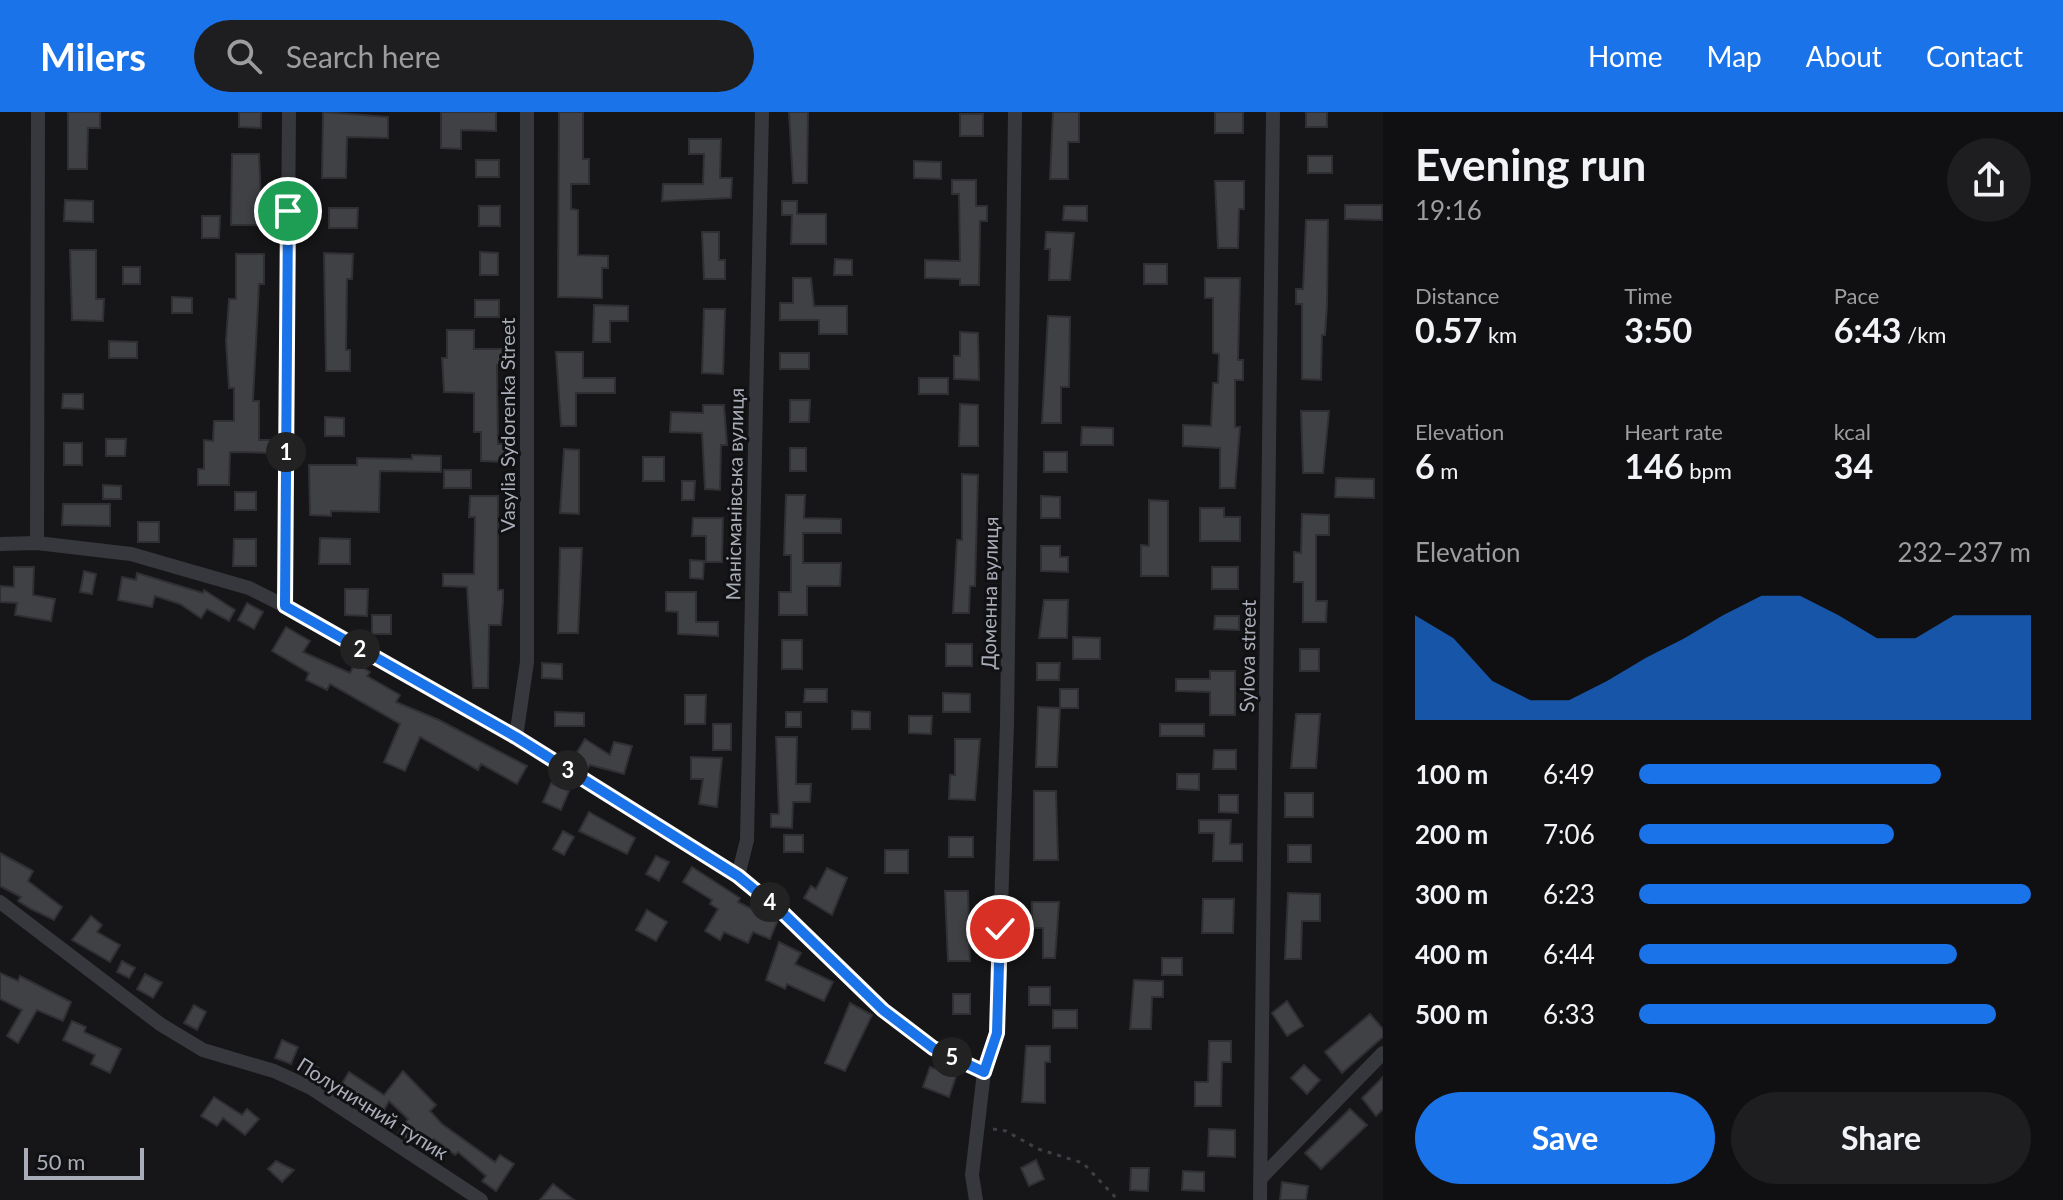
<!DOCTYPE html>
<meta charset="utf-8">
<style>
:root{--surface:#101012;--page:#1e1e20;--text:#f1f3f6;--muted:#9c9d9f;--accent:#1a73e8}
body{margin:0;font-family:Lato,sans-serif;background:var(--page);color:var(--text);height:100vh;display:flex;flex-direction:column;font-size:30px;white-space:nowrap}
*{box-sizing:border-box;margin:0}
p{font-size:26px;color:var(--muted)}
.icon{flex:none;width:44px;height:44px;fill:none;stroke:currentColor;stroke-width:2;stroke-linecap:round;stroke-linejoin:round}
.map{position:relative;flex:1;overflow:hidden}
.side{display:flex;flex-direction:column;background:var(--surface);width:680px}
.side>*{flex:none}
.scale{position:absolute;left:24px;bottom:20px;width:120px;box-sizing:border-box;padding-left:8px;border:4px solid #a8adb8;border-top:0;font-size:22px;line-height:28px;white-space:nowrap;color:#a8adb8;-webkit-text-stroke:6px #111113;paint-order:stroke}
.pin{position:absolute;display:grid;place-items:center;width:68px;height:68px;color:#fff;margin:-34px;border:4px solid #fff;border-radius:50%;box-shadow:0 2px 8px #0007}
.km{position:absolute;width:40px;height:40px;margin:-20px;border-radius:50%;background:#222;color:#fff;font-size:22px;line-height:40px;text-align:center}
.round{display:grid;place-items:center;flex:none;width:84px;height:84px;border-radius:42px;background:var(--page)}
.headline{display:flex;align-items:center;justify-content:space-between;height:136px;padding:0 32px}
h1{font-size:44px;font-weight:700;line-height:60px}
.figures{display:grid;grid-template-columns:repeat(3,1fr);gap:12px;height:136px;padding:8px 32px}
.figures div{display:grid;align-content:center}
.figures b{font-size:34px;font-weight:700}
.figures small{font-size:22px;font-weight:400}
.figures p{font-size:22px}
.chart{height:224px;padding:16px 32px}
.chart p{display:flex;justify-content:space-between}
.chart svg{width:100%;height:144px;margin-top:8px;fill:var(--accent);opacity:.7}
.action{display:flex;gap:16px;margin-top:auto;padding:16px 32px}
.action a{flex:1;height:92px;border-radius:48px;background:var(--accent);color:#fff;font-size:32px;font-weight:700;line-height:92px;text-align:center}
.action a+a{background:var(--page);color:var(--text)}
ul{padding:0 32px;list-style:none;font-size:26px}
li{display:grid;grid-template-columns:128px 96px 1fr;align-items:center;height:60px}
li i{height:20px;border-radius:10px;background:var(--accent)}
header{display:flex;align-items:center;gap:48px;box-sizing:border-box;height:112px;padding:0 40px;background:var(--accent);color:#fff}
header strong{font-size:38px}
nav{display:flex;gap:44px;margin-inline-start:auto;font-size:28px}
.search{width:560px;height:72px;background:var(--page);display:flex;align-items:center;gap:20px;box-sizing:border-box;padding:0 28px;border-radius:44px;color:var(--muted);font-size:30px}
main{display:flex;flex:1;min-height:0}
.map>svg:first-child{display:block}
.building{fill:#404145;stroke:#303034;stroke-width:2}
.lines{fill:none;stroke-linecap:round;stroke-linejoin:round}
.path{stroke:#3d3f44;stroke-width:3;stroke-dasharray:4 6;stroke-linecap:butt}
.minor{stroke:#37383d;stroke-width:14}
.route-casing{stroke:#fff;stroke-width:16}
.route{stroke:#1a73e8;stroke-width:10}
.labels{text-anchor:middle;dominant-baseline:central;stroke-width:6;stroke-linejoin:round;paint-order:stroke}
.street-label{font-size:20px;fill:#a8adb8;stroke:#111113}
</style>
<header>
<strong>Milers</strong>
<div class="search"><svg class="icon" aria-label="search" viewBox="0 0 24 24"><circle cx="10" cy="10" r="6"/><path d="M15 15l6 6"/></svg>Search here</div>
<nav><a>Home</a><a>Map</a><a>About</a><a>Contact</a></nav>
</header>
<main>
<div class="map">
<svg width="1383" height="1088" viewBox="0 0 1383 1088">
<rect width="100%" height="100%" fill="#161618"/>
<g class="building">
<path d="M68 0H100V16H88L87 57H68Z"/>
<path d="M239 0H261V16L239 15Z"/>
<path d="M323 0 388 5V26L347 25 346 66H322Z"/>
<path d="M441 0H496V19L461 18V37L441 36Z"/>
<path d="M559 0H583V47H589V72H571V97L578 98V143L608 144V156H602V186L558 185Z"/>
<path d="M789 0H808L807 71H793Z"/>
<path d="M1053 0H1079V30H1068V67H1050Z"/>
<rect x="1215" y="0" width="28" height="21"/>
<rect x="1306" y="0" width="21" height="15"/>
<rect x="960" y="2" width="23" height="22"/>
<path d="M689 27H721L720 66H732L731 86 662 89 663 72H703L704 42H689Z"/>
<path d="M232 42H259L262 113H231Z"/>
<rect x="1308" y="44" width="24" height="17"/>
<rect x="476" y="48" width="23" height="17"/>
<path d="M914 49 941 50V67L914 66Z"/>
<path d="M952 68H976V94H987V109H980L979 173H960V167L925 166V148L960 149 959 82H952Z"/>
<path d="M1215 69H1244V97H1239L1238 136H1218Z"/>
<path d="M65 88 93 89V110L64 109Z"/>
<path d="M782 89H797V102H826V132H791L792 103H782Z"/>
<path d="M1345 93H1382V108L1345 107Z"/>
<rect x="479" y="94" width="21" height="20"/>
<path d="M1064 94H1087V109L1063 108Z"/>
<path d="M329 96H358L357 116H329Z"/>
<path d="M202 104H220L219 126H202Z"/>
<path d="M1306 108H1328L1327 193 1325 223H1322L1321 268 1302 267V192H1296V177H1303Z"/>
<path d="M702 120H719V148H725V167H704Z"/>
<path d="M1046 120 1074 121 1070 168H1049L1050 137H1045Z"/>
<path d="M70 138H96V187H104L103 209 72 208Z"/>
<path d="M480 140 498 141V163H480Z"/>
<path d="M324 141 353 142 352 167H347L346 238H350V259H326Z"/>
<path d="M236 142H264V172H259L253 289H259V328H273V341L230 340 229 373H198V357H204V328L213 329 214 309H234V276H229L226 229 229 187H236Z"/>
<path d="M835 147 852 148V163H834Z"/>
<rect x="1144" y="152" width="23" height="20"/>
<rect x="123" y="155" width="17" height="17"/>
<path d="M793 166H811L814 194H847V222H819V208H780V191H793Z"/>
<path d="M1205 166H1240L1238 248H1243V268H1235V315H1240L1235 376H1220V336L1183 334V313L1211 314 1213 271H1218L1219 242 1213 241V186H1205Z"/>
<path d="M172 185 192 186V201H172Z"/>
<rect x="475" y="188" width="24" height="17"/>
<path d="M594 193 628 194V209H610V230H593Z"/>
<path d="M704 197H725L723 262 702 261Z"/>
<path d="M1048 204 1070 205 1069 275H1061V311H1042Z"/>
<path d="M447 218H474V237H502V253H497L498 332H508V350L481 349V320H474V281L444 280 442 246H447Z"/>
<path d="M960 220 978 221 979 268 954 267V244H960Z"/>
<path d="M109 229 137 230V246H109Z"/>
<path d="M556 240H583V266H615V281H576V314H561Z"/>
<rect x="780" y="241" width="29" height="16"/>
<rect x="919" y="266" width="29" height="16"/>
<path d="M63 282H83V297L62 296Z"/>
<path d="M790 288H810L809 310H790Z"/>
<path d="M960 292 978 293V334H959Z"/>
<path d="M703 293H724L727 333H721L720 378 705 377 702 321 670 320 671 300 703 301Z"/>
<path d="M1301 299H1329L1323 361H1303Z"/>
<path d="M325 305 344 306V324H325Z"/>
<path d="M1082 315 1113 316V333H1081Z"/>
<path d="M106 327H126L125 344H106Z"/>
<rect x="64" y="331" width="18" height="22"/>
<rect x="790" y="336" width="16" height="23"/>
<path d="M564 337 579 338V402L560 401Z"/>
<rect x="1044" y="340" width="23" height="20"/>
<path d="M412 343 441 344V360L380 359 379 400 331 399V404L310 403 309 353H357V346L412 347Z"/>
<rect x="643" y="345" width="21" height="24"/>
<rect x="444" y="358" width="27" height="18"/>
<path d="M962 362 978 363 975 474H970L969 501H953L957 428H962Z"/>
<path d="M1336 366 1374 367V386L1335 385Z"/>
<path d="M682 369H695L694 388H682Z"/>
<path d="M103 373 121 374V387H103Z"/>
<rect x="235" y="380" width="21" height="18"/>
<path d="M786 383H805L804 406 841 407V421H803V451H841L840 474H807V503H779V480H791V443H784Z"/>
<path d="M470 384H498V478H503V490L501 513H489L488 576H473L467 475 443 474V462H474L475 405H469Z"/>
<path d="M1041 384 1060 385V406H1041Z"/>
<path d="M1149 388 1168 389V464H1141V433L1149 434Z"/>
<path d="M63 392H110V414L62 413Z"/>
<path d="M1200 396H1224V405H1240V429H1200Z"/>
<path d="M1302 402 1329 403V423H1316V489H1327L1326 510H1303V470H1294V440L1301 441Z"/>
<path d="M693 406H723L722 450H706V424H692Z"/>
<rect x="138" y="410" width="21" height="20"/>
<path d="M320 426 350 427V452H319Z"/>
<path d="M234 427H256V454H233Z"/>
<path d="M1041 434H1060V445H1068V460L1041 459Z"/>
<path d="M560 436H582L578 521H558Z"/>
<path d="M690 448 704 449 703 467 690 466Z"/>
<path d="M14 455H34L33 483 55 487 51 509 15 503 17 491 0 490V474L14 475Z"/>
<rect x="1212" y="455" width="26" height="22"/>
<path d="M84 459 96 462 92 482 80 480Z"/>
<path d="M137 461 203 481 204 478 235 498 229 509 207 497 201 506 180 492 155 484 152 495 118 488 122 465 136 468Z"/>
<path d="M345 477H368L367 504 345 503Z"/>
<path d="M666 480H696V510H718V524L678 522V500L666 499Z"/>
<path d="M1044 488H1068L1067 526H1039Z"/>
<path d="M247 491 263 500 254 517 238 508Z"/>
<rect x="372" y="503" width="19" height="19"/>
<path d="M1215 504H1239V518L1214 517Z"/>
<path d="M286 515 310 529 303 540 350 561 355 551 370 560 367 564 400 583 396 590 439 608 527 654 517 672 481 652 478 658 420 625 405 659 384 650 400 612 330 572 327 578 306 568 309 561 272 539Z"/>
<path d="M1073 525 1100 526V547H1073Z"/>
<rect x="782" y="528" width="20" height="29"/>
<rect x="946" y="532" width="26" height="22"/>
<rect x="1300" y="537" width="19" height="22"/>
<path d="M542 551 562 552V567L542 566Z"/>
<path d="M1037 551H1060L1059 568H1037Z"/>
<path d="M1210 559H1235V603H1210V580L1176 579V567H1210Z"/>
<path d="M805 577H827V590H804Z"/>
<rect x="1060" y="577" width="18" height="19"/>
<path d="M943 581 970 582V600H943Z"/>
<path d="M685 583H706L705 612H685Z"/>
<path d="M1038 595 1060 596 1057 655H1036Z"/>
<path d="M852 599 870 600V617H852Z"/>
<path d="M555 600 584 601V614H555Z"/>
<rect x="786" y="600" width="15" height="15"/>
<path d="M1296 602H1320L1316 656H1291Z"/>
<path d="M909 604H932L931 622 909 621Z"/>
<rect x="713" y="612" width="18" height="26"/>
<rect x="1160" y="612" width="44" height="12"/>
<path d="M776 625H797L796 672H811L810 690H793L792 716 771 715V702H779Z"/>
<path d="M585 627 610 643 614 630 632 634 624 662 590 653 588 656 573 647Z"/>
<path d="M955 627H980L975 688 949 687 950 663H955Z"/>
<path d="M1214 638H1236V657H1213Z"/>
<path d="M691 645 722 646 717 695 699 692 703 667H691Z"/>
<path d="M1177 662H1199V678L1177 677Z"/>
<path d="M551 671 569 679 561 698 543 690Z"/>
<path d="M1034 679H1056L1058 748H1034Z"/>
<rect x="1285" y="681" width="28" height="24"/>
<path d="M1219 683H1238V701L1219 700Z"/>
<path d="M589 700 635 726 627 742 579 719Z"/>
<path d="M1199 708H1231L1230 732H1242V749H1213L1214 721H1199Z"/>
<path d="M563 719 574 725 564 743 553 737Z"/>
<rect x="784" y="723" width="19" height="17"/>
<rect x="949" y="725" width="24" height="20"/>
<rect x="1288" y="733" width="23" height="17"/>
<rect x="885" y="738" width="23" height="23"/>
<path d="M0 741 33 759 28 769 62 795 54 808 31 797 18 789 21 785 0 774Z"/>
<path d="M656 744 669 750 659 769 646 762Z"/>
<path d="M692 755 740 786 738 790 777 810 770 827 753 820 748 831 724 820 720 828 705 819 718 797 710 792 712 788 683 770Z"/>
<path d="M827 756 847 766 832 803 804 786 811 774 816 777Z"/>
<path d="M945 779H968L970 849H948Z"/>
<path d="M1288 781 1320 782V809H1302L1301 847H1285Z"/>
<path d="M1203 787H1234L1233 821H1202Z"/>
<path d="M1032 790H1059L1055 846H1043V816H1032Z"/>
<path d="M647 798 667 810 656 829 636 818Z"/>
<path d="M91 804 102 813 97 820 120 833 110 850 72 828Z"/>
<path d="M779 830 801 841 795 852 833 870 824 889 787 872 785 877 766 868Z"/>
<rect x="1162" y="846" width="20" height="17"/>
<path d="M122 849 135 856 129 866 117 860Z"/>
<path d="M0 861 18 869 20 864 71 890 63 909 37 898 18 931 7 924 22 898 0 887Z"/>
<path d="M145 862 162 871 153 886 137 877Z"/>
<path d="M1134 868 1163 869V885H1152L1151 917H1130Z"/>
<rect x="1029" y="875" width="21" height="18"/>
<rect x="953" y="882" width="17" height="20"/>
<path d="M1287 889 1303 914 1287 924 1272 901Z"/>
<path d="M850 891 872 903 845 959 825 951Z"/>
<path d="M194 893 206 900 197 918 184 911Z"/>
<rect x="1053" y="898" width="24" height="18"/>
<path d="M1370 902 1383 917V925L1342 961 1325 940Z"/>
<path d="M72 909 86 915 84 920 121 937 110 961 91 952 95 943 63 928Z"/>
<path d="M282 928 298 935 291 952 275 946Z"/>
<path d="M1209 929H1231V950H1222L1221 994H1195V970H1208Z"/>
<path d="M1026 934H1050V950H1045V991L1022 990Z"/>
<path d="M308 951 319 956 315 967 303 961Z"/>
<path d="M1304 953 1320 968 1307 982 1291 966Z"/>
<path d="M930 955 956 964 949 985 923 975Z"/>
<path d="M403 959 436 993 430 999 442 1012 495 1050 500 1043 514 1052 496 1079 482 1069 486 1064 458 1040 455 1043 434 1027 426 1040 398 1021 408 1007 389 989 379 1007 338 978 349 960 384 983Z"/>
<path d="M1383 965V997L1376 1004 1362 986Z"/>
<path d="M214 985 242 1003 247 997 259 1007 245 1023 223 1006 217 1014 201 1004Z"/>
<path d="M1350 997 1367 1013 1321 1057 1305 1041Z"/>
<path d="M1209 1017 1235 1018V1045L1208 1044Z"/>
<path d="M1036 1048 1044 1067 1029 1074 1021 1056Z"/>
<path d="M276 1049 294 1058 282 1070 268 1057Z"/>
<path d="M1131 1056H1149L1148 1079 1130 1078Z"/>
<path d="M1183 1059 1204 1060V1079L1182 1078Z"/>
<path d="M1282 1070 1308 1074 1306 1088H1280Z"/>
<path d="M553 1072 574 1088H540Z"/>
</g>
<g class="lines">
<path class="path" d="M993 1017 1006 1019 1038 1037 1083 1051 1118 1088"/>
<g class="minor">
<path d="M37 431 38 0"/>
<path d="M0 432 37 431 131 442 249 476 285 494 516 625 738 764 783 801 883 898 933 936 984 960 972 1063 976 1088"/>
<path d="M285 494 289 0"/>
<path d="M516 625 527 550V0"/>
<path d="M738 764 747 728 762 0"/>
<path d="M0 790 160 912 203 938 274 959 311 976 481 1088"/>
<path d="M984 960 997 921 1007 611 1015 0"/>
<path d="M1262 1065 1383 941"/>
<path d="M1260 1088 1273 0"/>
</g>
</g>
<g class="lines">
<defs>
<path id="route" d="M288 99 285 494 516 625 738 764 783 801 883 898 933 936 984 960 997 921 1000 817"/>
</defs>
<use href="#route" class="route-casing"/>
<use href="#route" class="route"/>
</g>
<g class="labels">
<g class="street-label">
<text transform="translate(507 313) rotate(-90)">Vasylia Sydorenka Street</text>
<text transform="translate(734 382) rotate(-89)">Манісманівська вулиця</text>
<text transform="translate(989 481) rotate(-89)">Доменна вулиця</text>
<text transform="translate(1247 544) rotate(-89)">Sylova street</text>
<text transform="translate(373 996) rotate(32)">Полуничний тупик</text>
</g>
</g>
</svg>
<div class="scale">50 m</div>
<div class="pin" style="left:288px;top:99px;background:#1e9e55"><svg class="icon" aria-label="arrive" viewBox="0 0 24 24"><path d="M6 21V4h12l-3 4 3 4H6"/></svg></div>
<div class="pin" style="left:1000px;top:817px;background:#d93025"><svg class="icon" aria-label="check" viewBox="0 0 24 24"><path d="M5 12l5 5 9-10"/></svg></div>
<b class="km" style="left:286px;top:340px">1</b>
<b class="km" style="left:360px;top:537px">2</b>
<b class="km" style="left:568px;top:658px">3</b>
<b class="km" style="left:770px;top:790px">4</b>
<b class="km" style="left:952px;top:945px">5</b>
</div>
<section class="side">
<div class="headline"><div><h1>Evening run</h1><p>19:16</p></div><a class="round"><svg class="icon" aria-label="share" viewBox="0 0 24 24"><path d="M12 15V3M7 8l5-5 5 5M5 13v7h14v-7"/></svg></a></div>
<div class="figures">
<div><p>Distance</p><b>0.57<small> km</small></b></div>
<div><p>Time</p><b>3:50</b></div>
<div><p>Pace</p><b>6:43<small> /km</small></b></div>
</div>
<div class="figures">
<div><p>Elevation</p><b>6<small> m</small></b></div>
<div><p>Heart rate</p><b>146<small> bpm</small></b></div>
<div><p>kcal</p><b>34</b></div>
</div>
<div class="chart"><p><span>Elevation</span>232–237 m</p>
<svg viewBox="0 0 160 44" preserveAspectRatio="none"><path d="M0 44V12L10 19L20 32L30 38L40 38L50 32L60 25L70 19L80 12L90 6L100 6L110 12L120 19L130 19L140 12L150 12L160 12V44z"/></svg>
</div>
<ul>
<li><b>100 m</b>6:49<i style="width:77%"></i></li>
<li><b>200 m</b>7:06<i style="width:65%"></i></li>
<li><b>300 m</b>6:23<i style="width:100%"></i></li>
<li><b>400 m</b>6:44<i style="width:81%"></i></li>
<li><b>500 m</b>6:33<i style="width:91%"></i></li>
</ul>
<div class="action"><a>Save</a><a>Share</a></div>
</section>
</main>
